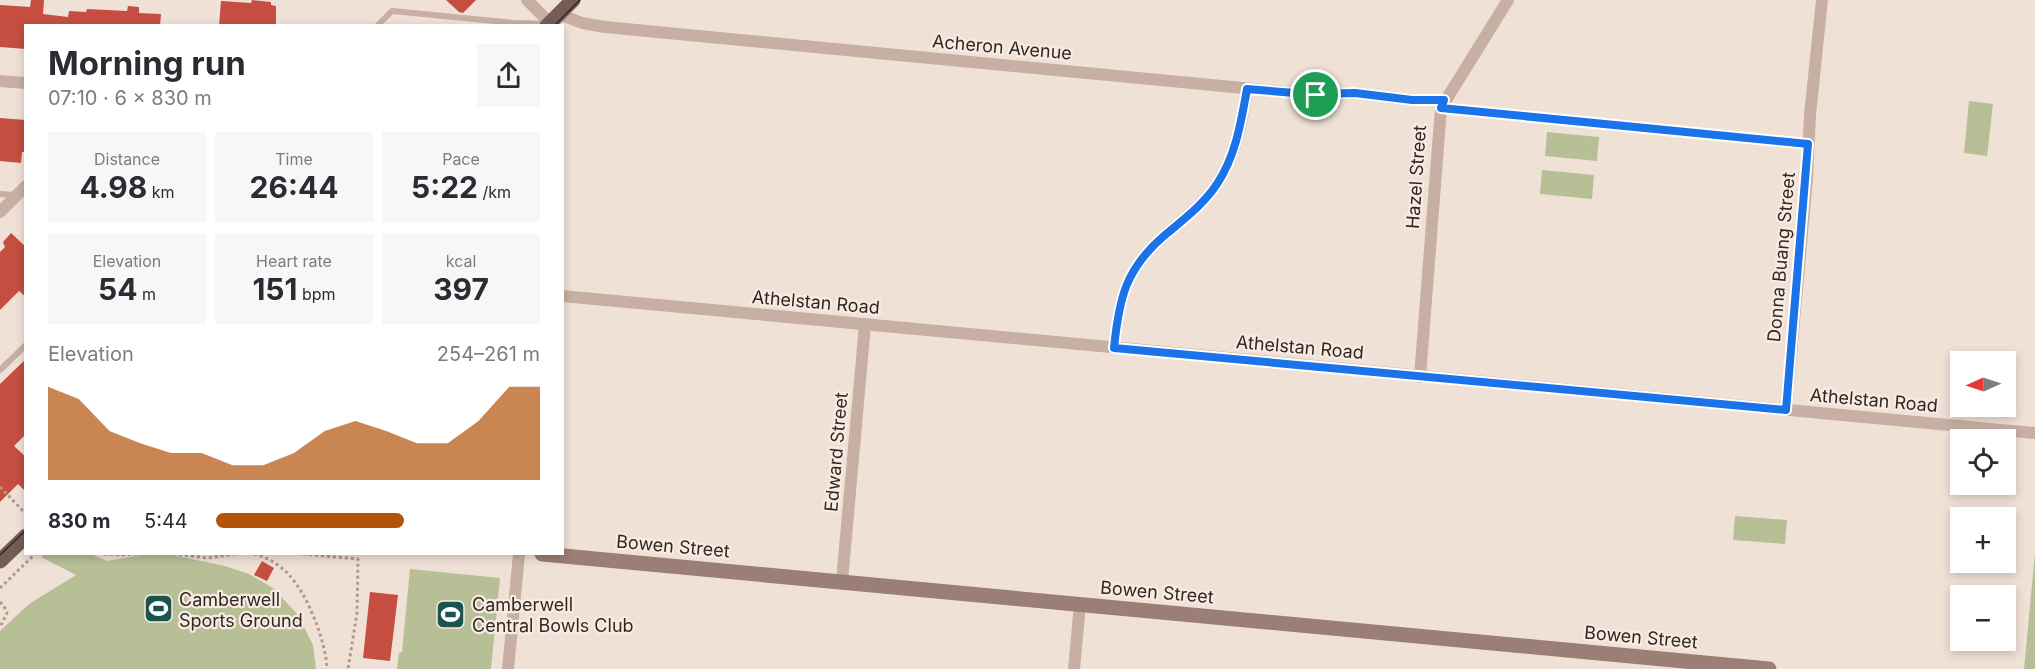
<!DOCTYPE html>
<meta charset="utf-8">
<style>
:root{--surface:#fff;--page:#f7f7f7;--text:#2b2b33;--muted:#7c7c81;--accent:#b45309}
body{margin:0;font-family:Inter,sans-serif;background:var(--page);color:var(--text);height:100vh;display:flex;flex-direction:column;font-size:22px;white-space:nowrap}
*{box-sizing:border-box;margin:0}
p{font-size:20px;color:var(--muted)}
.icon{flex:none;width:33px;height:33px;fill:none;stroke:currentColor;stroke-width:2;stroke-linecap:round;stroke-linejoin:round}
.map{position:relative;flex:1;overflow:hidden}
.sheet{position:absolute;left:24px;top:24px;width:540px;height:531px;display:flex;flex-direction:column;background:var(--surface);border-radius:0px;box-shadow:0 3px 9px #0003}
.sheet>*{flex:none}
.needle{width:39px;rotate:267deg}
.buttons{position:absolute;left:1950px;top:351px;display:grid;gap:12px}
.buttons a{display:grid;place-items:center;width:66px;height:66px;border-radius:0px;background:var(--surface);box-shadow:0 3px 9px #0003;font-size:30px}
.pin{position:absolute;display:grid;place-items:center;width:51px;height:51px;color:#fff;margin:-26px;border:3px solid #fff;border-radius:50%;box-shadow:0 2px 6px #0007}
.round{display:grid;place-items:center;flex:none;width:63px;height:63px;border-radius:0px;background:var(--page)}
.overview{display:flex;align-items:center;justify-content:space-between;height:102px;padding:0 24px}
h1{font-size:33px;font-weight:700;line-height:45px}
.metrics{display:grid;grid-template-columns:repeat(3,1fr);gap:9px;height:102px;padding:6px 24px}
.metrics div{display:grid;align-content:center;border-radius:0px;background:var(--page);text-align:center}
.metrics b{font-size:30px;font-weight:700}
.metrics small{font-size:16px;font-weight:400}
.metrics p{font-size:16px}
.chart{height:168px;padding:12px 24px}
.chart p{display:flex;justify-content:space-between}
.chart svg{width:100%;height:108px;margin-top:6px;fill:var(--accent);opacity:.7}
ul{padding:0 24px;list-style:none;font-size:20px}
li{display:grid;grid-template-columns:96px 72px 1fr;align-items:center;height:45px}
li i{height:15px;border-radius:8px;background:var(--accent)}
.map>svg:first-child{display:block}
.green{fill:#b7bf97}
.building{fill:#c54e40}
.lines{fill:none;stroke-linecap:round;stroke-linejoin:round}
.path{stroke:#b3998d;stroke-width:3;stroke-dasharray:3 3;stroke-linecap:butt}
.lane{stroke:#c8afa3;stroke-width:6}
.street{stroke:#c8afa3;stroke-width:12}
.secondary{stroke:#9b7e75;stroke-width:15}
.primary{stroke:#755c56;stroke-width:15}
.tram{stroke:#332725;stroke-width:1.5}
.route-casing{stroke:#fff;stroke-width:12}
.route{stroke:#1a73e8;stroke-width:8}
.labels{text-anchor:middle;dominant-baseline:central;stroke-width:4.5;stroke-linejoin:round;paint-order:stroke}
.street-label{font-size:18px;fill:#332725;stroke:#f8ebe2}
.poi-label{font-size:18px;fill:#332725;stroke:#f8ebe2;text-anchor:start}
</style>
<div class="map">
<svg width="2035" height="669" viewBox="0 0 2035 669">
<rect width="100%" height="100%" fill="#f0e1d7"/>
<g class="green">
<path d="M1969 101 1993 104 1987 156 1964 153Z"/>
<path d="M1547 132 1599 137 1597 161 1545 156Z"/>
<path d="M1542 170 1594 175 1592 199 1540 194Z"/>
<path d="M1735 516 1787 520 1785 544 1733 540Z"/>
<path d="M2035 553V669H2024Z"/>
<path d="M45 554H91L107 561 142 555H172L225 566 249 574 273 588 298 615 313 645 316 669H0V631L29 604 76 575 41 557Z"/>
<path d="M410 569 500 578 491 669H397L399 653 402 652Z"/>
</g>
<g class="building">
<path d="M31 0H44L43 14 68 17 69 11 86 12 87 9 127 11 128 6 139 7V13L161 14 160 26H26V49L0 47V5L30 7Z"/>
<path d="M252 0 271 2V5L276 6V26H219L221 1 251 3Z"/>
<path d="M446 0H476L463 13 459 12Z"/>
<path d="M0 118 26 120V152H22L21 163 0 161Z"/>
<path d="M11 233 26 247V297L19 291 0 310V252L5 247 3 242Z"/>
<path d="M26 359V434L14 446 26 457V492L18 484 0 502V384Z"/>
<path d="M262 561 274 568 267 581 254 575Z"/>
<path d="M370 592 398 595 390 661 363 658Z"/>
</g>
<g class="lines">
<g class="path">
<path d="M1454 108 1797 143"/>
<path d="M0 487 26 514"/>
<path d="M104 554 122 555 137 554"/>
<path d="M173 554 208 558 235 554"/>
<path d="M254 554C267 557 280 565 289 575 308 595 326 642 327 669"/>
<path d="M303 554 358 559 357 613 348 669"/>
<path d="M0 588 35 554"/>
<path d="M0 602 4 606 7 613 0 627"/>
</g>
<g class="lane">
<path d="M377 26 392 11 514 23 547 24"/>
<path d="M0 194 16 195"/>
<path d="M0 370 26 345"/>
</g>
<g class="street">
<path d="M527 0 550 23"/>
<path d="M559 14 582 23 605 27 1307 94 1355 93 1412 100H1444"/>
<path d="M0 81 26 83"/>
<path d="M0 212 26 186"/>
<path d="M562 296 2035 433"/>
<path d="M1114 348C1119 299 1125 269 1165 235 1183 219 1203 205 1217 184 1236 155 1242 122 1247 89"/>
<path d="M1420 377 1441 108 1508 0"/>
<path d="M1786 410 1807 178 1810 115 1822 0"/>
<path d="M842 581 865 325"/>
<path d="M508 669 519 554"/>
<path d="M1074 669 1080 604"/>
</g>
<path class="secondary" d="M542 554 1769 669"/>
<g class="primary">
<path d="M547 26 573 0"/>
<path d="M0 561 26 536"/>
</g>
<g class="tram">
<path d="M554 26 580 0"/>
<path d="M0 555 26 530"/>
</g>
</g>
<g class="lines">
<defs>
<path id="route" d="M1247 89 1307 94 1355 93 1412 100H1444L1441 108 1808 144 1786 410 1114 348C1119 299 1125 269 1165 235 1184 219 1203 205 1217 184 1236 155 1241 122 1247 89Z"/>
</defs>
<use href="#route" class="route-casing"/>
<use href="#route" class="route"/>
</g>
<defs>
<symbol id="stadium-square" viewBox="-11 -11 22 22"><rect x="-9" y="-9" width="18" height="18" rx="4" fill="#1b534f" stroke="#f8ebe2"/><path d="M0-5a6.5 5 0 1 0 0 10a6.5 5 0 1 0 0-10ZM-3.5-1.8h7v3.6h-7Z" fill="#fff"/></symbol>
</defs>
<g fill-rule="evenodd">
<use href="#stadium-square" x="142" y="592" width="33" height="33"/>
<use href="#stadium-square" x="434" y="598" width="33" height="33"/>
</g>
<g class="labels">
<g class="street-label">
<text transform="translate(1002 47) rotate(5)">Acheron Avenue</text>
<text transform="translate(1416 177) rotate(-86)">Hazel Street</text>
<text transform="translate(1781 257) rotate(-85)">Donna Buang Street</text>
<text transform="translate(816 302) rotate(5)">Athelstan Road</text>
<text transform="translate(1300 347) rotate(5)">Athelstan Road</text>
<text transform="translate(1874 400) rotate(5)">Athelstan Road</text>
<text transform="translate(836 452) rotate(-85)">Edward Street</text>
<text transform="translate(673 546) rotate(5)">Bowen Street</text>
<text transform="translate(1157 592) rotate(5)">Bowen Street</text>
<text transform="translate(1641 637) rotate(5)">Bowen Street</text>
</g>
<g class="poi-label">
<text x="179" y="599">Camberwell<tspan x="179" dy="21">Sports Ground</tspan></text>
<text x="472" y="604">Camberwell<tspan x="472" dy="21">Central Bowls Club</tspan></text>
</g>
</g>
</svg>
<div class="buttons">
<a><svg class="needle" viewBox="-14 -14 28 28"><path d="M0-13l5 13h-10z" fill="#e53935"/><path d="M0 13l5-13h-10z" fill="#7c7c81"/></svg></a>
<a><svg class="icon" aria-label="locate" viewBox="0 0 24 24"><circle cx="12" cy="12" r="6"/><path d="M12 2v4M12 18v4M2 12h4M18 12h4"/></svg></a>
<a>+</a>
<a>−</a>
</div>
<div class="pin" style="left:1316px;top:95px;background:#1e9e55"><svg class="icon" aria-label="arrive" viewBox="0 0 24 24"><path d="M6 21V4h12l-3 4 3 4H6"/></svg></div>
<section class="sheet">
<div class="overview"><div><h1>Morning run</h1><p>07:10 · 6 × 830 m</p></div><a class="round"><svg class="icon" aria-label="share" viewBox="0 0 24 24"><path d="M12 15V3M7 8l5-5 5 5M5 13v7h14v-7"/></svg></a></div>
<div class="metrics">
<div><p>Distance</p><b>4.98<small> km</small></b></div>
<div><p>Time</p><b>26:44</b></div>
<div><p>Pace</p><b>5:22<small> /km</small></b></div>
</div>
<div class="metrics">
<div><p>Elevation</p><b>54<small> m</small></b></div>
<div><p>Heart rate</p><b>151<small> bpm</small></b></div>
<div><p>kcal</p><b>397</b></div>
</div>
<div class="chart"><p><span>Elevation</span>254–261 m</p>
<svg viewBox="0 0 160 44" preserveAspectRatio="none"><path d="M0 44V6L10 11L20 24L30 29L40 33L50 33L60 38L70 38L80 33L90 24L100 20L110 24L120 29L130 29L140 20L150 6L160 6V44z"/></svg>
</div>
<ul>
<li><b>830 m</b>5:44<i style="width:58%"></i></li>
</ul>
</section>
</div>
